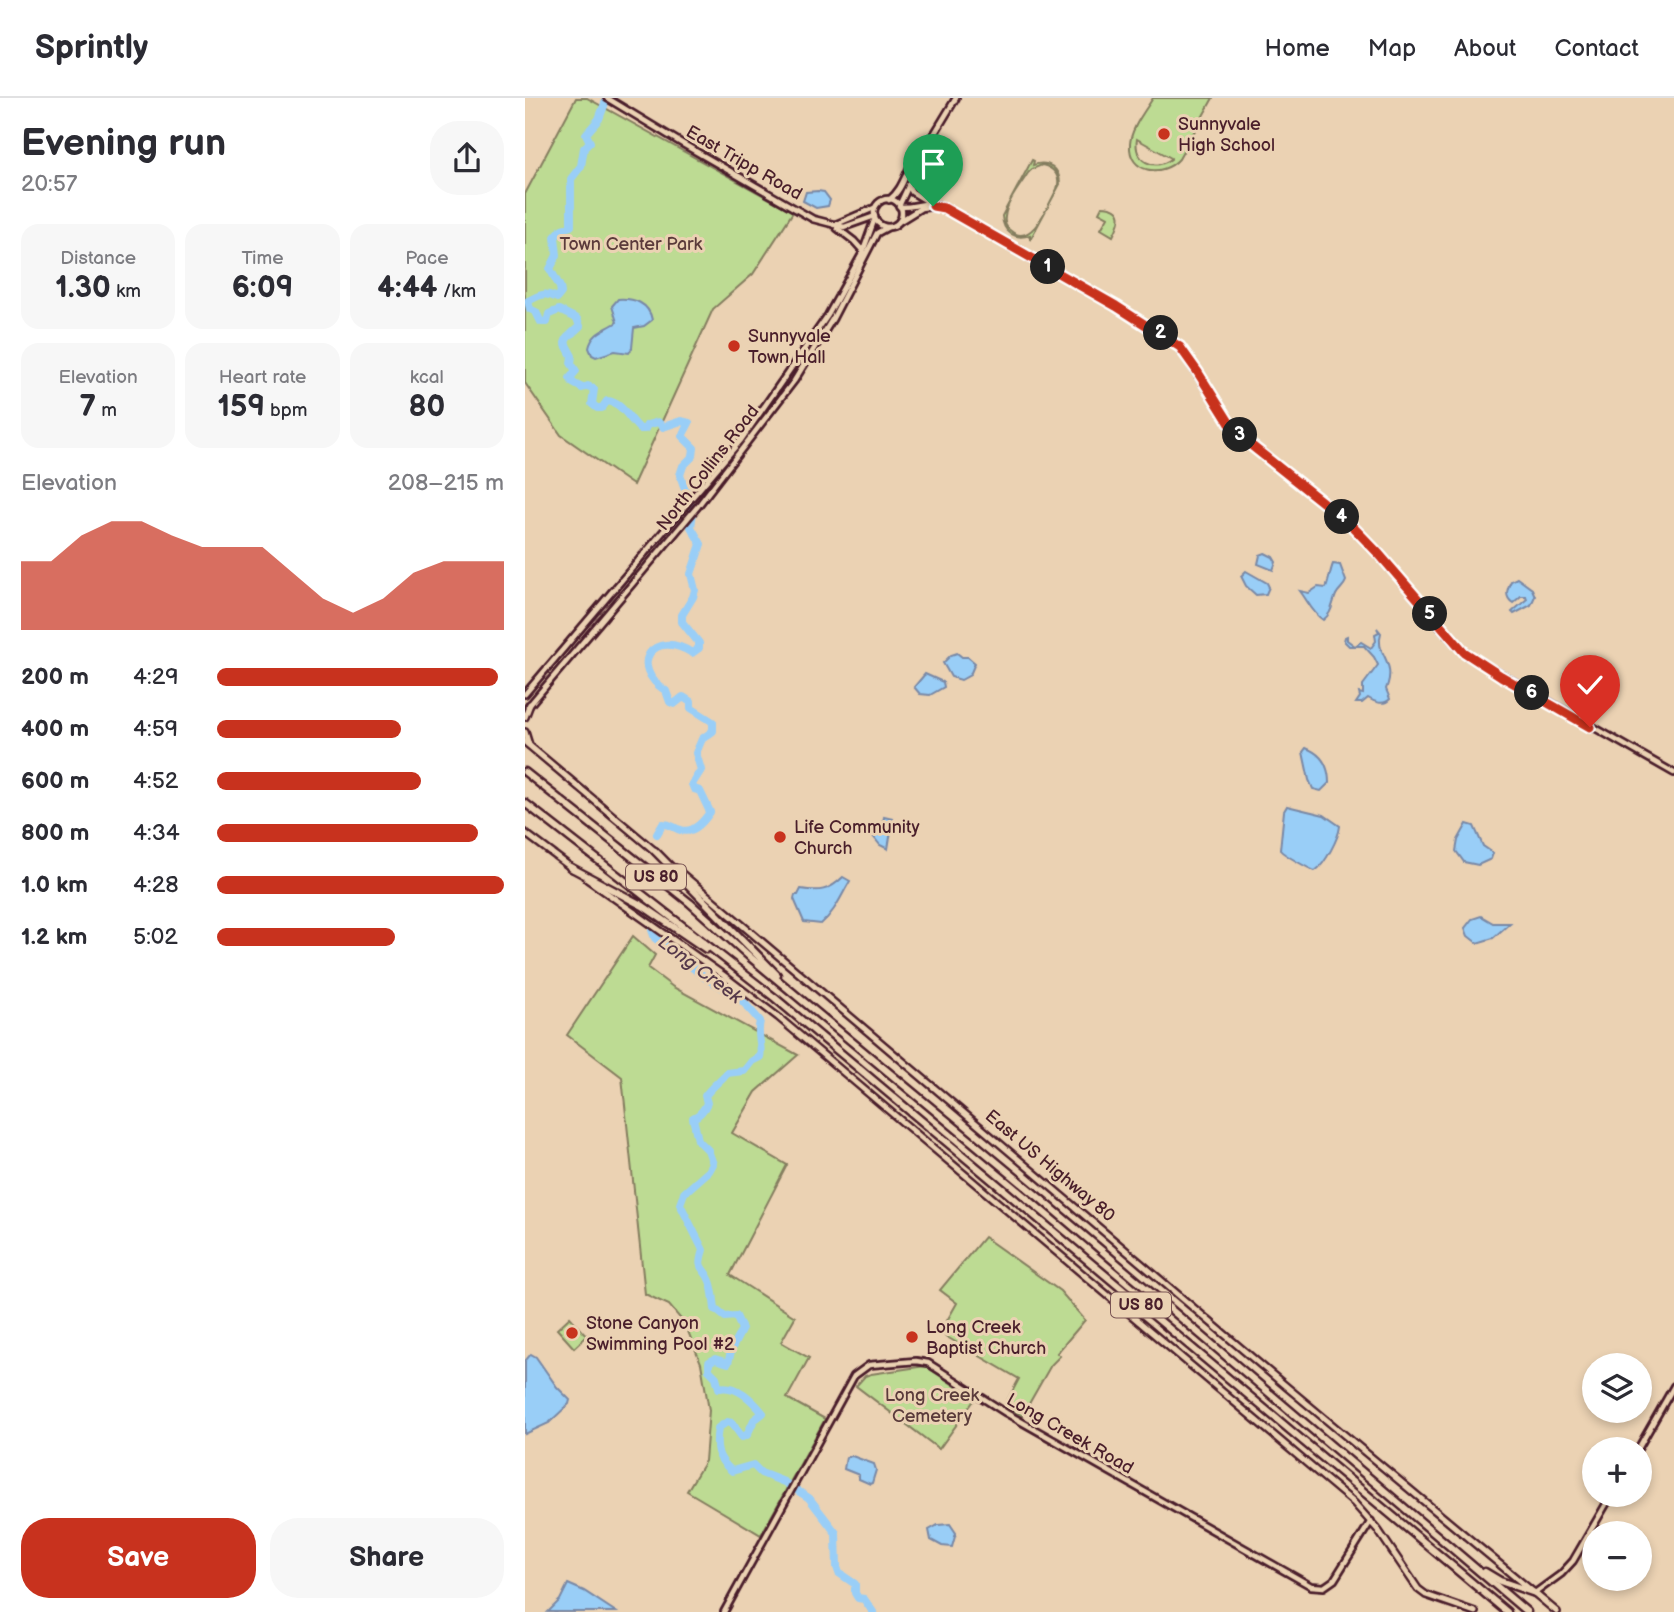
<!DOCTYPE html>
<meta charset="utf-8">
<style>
:root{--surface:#fff;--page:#f7f7f7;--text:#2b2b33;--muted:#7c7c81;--line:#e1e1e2;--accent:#c8321e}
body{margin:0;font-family:"Balsamiq Sans",sans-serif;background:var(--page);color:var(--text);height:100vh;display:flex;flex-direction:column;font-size:26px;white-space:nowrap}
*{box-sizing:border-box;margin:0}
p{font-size:23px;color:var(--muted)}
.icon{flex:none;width:38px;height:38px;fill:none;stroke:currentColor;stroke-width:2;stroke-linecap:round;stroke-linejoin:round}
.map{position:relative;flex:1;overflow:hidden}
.drawer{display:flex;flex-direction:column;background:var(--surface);width:525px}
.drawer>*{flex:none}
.tools{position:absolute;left:1057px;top:1255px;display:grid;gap:14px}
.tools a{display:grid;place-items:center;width:70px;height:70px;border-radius:50%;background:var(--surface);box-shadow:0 4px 10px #0003;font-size:35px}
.pin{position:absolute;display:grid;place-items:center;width:60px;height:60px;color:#fff;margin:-72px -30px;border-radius:50% 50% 50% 0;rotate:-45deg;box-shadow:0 0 7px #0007}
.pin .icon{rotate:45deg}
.km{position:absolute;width:35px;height:35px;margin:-18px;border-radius:50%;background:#222;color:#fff;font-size:19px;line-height:35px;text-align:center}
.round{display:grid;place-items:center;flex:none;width:74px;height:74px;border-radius:28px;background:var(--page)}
.summary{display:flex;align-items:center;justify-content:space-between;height:119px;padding:0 21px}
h1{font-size:38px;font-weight:600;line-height:52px}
.metrics{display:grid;grid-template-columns:repeat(3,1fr);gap:10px;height:119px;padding:7px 21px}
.metrics div{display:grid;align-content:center;border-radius:18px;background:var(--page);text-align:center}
.metrics b{font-size:30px;font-weight:600}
.metrics small{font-size:19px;font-weight:400}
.metrics p{font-size:19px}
.chart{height:196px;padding:14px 21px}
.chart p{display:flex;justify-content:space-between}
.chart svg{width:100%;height:126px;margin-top:7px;fill:var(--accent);opacity:.7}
.cta{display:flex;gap:14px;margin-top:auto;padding:14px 21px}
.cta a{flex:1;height:80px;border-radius:28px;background:var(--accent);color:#fff;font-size:28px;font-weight:600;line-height:80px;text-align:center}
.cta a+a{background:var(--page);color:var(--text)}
ul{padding:0 21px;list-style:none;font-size:23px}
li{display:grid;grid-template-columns:112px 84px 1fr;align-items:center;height:52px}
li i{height:18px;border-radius:9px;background:var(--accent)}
header{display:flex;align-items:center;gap:42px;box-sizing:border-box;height:98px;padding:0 35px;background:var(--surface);border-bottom:2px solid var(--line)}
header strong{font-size:33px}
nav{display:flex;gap:38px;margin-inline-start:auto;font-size:24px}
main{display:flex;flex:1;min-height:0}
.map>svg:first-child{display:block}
.green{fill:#bddb93;stroke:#847d5f;stroke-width:2;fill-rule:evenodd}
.water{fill:#99cef7;stroke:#7988a5;stroke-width:2}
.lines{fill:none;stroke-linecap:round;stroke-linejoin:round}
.river{stroke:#99cef7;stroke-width:8}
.tertiary-casing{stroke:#4a1f2b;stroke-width:10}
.secondary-casing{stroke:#4a1f2b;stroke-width:10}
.motorway-casing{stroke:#4a1f2b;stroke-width:11}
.tertiary{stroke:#ebd2b3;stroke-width:4.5}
.secondary{stroke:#ebd2b3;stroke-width:5}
.motorway{stroke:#ebd2b3;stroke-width:6}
.route-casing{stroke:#fff;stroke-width:14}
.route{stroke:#c8321e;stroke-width:9}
.poi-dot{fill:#c8321e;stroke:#ebd2b3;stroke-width:2.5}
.labels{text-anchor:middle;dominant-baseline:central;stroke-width:6;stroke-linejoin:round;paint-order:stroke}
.shield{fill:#ebd2b3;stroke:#7a5554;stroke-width:2}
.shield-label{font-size:16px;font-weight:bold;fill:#4a1f2b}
.poi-label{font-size:18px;fill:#4a1f2b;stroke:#ebd2b3;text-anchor:start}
.street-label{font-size:18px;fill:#4a1f2b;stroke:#ebd2b3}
.park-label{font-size:18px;fill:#5b3b3b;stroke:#ebd2b3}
.water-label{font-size:19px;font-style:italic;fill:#56394a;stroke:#ebd2b3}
</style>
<header>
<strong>Sprintly</strong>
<nav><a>Home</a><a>Map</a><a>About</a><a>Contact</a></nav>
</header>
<main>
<section class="drawer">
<div class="summary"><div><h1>Evening run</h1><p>20:57</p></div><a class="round"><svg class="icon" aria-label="share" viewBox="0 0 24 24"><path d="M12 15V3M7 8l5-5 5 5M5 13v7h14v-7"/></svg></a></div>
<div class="metrics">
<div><p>Distance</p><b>1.30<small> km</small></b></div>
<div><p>Time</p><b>6:09</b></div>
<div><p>Pace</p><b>4:44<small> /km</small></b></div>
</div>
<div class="metrics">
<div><p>Elevation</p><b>7<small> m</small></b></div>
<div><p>Heart rate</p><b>159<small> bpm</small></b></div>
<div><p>kcal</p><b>80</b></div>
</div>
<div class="chart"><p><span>Elevation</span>208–215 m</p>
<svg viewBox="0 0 160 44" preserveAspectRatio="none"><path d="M0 44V20L10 20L20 11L30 6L40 6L50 11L60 15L70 15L80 15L90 24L100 33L110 38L120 33L130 24L140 20L150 20L160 20V44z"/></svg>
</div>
<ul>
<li><b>200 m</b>4:29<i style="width:98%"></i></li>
<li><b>400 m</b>4:59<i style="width:64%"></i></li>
<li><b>600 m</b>4:52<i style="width:71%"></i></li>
<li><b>800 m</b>4:34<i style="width:91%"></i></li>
<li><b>1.0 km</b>4:28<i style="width:100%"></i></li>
<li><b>1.2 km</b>5:02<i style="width:62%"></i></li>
</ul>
<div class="cta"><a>Save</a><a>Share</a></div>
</section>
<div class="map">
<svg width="1149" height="1514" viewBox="0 0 1149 1514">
<rect width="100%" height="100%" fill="#ebd2b3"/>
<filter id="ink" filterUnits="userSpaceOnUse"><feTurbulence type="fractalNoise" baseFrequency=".0143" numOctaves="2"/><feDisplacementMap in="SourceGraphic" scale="14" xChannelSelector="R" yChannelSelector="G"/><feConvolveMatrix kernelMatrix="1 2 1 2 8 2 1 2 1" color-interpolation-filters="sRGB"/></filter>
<g filter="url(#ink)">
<g class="green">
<path d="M51 0H62L268 114 228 176 188 211 108 387 36 337 0 285V96Z"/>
<path d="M628 0H688L654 61C637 80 603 75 605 46 606 30 620 13 628 0ZM612 41 646 60V61C629 74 608 63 612 41Z"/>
<path d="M507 62 509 63 508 67C523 62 535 70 535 86L505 142V137C490 142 478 135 477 118ZM517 67C530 70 536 79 532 91 524 105 507 151 486 133 481 130 479 124 480 119 481 104 496 87 503 75L507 71Z"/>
<path d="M577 108C601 109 596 123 588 138L576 131 583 119 574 114Z"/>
<path d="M108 838 130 857 123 870 148 889 273 957 231 994 207 1035 262 1067 205 1177 270 1219 256 1244 284 1260 262 1300 300 1321 236 1437 162 1393 180 1363 184 1312 176 1265 160 1226 144 1207 120 1196 97 979 42 937Z"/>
<path d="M459 1139 535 1193 560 1222 532 1255 535 1258 526 1267 497 1318 480 1307 494 1281 415 1235 432 1205 415 1192Z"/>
<path d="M45 1219 62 1238 49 1250 32 1231Z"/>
<path d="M400 1268 450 1301 414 1351 331 1288 340 1278 346 1276Z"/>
</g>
<g class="water">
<path d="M293 93 299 94 305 102 303 108 291 110 278 103 281 94Z"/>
<path d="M93 201C109 200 124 205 127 222L119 228 109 230 107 250 104 255 90 253 71 259 67 257 64 250C67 234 81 232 92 224L87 208Z"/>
<path d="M740 455 748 459 751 464 748 472 733 466 735 457Z"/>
<path d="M808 466 815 467 821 483C819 489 814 491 811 497 807 506 807 516 798 522 788 516 782 502 775 493L784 495 793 489 801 490C803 487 805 473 808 466Z"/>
<path d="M721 473 742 485 744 489 741 496 731 497 721 488 716 478Z"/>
<path d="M992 480 1007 491 1010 498 1006 507 989 516 987 514 1002 501 1001 498H996L988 505C979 499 982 491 986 483Z"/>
<path d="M852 530 856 535C849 556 873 563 861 591L865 601C859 608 849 604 843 600L837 605H831L835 599 834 595 838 596V587L853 567 849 559 839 548H824L819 543 820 539 822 538V542L830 548 836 544 846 550 851 543 850 536 854 534Z"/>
<path d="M432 555 437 559H443L450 565 445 577 436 582 426 579 418 565 426 557Z"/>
<path d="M400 576 418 584 419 589 405 597 395 596 389 589Z"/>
<path d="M781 650C797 656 804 669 804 685L796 693 788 691 784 682 778 654Z"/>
<path d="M762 708 799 717 815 728C814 739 800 767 790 773 783 770 759 757 755 752L759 713Z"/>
<path d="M359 719 368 721 363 751 355 747 347 737 355 725 358 724Z"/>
<path d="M942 726 949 728 958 748 968 755 966 761 953 767 939 764 931 753 933 742Z"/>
<path d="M318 779 325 783C316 798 310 814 296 826L279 824 269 801 270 797H273L276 791C294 794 304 793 318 779Z"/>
<path d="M956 818 968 825H985L968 840 952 845 943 838 940 830 947 821Z"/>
<path d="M6 1256 11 1259 32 1289 45 1302 44 1306 24 1325 0 1336V1263Z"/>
<path d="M327 1358 349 1366 351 1372 347 1385 345 1386 334 1381V1377L319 1371 321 1359Z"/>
<path d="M425 1426 431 1435 427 1449 417 1448 406 1442 404 1432 413 1427Z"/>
<path d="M43 1486 59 1493 91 1514H23L35 1502Z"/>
</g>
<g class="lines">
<g class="river">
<path d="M82 0 74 21 61 36 65 44 59 50 56 68 46 81V128L37 131 30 139 32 157 25 171 35 189 36 195 32 200C18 193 14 198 3 203L5 211 11 214 16 224H22L24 216 34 212 52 221 55 228 42 240 40 245 47 258 46 265 51 273 45 280 48 285 57 290 63 288 69 291 67 306 72 310H77L82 303C97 304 104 321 115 331H120L122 327 133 324 138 329 156 323 164 325 157 338 169 350 168 358 158 368 155 377 168 414 166 429 176 446 166 476 170 492 168 499 157 517V524L174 545V550L167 555C128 530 102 568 141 593L145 604 149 606 158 599 166 604V610L188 624V633L177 641 171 655 176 672 167 686 169 691 175 693 185 714C179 723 168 736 156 732 148 730 147 726 138 726L132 736"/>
<path d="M127 832 130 840 181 880 214 899 235 923C231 938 238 947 235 959L227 963 219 973 202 975C195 983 186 989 180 998L182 1005C179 1012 175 1017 168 1020L173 1042 183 1052 188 1066 184 1073 159 1095 155 1106 178 1152C171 1174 179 1167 185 1183 188 1190 189 1203 190 1211L200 1219 211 1218 217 1231 207 1250 203 1265 190 1261 184 1264V1272L191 1279 194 1290C212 1286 227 1302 238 1315L229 1322 222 1337 217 1339 207 1325 202 1324 193 1330C190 1349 191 1360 207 1373L228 1367 236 1375 259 1384 284 1400 311 1435 312 1469 314 1475 330 1486V1495L333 1500 339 1501 348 1514"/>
</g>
<defs>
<g id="tertiary">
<path d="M82 0 158 46 288 121 319 129 350 118"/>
<path d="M383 87 387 94 402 103"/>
<circle cx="363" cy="115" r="14"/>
<path d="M364 102C383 88 381 61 402 49"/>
<path d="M374 108 402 48 431 0"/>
<path d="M375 109C393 110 400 101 419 110L591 208 655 249 707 329 722 344 825 426 854 456 927 542 944 558 1149 675"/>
<path d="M375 123 396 110 411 108"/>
<path d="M309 127 349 110"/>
<path d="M312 130 329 143 338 153"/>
<path d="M0 596 216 342 303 217 337 156 350 120"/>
<path d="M3 609 173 408 269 283 308 220 352 135 363 129"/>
<path d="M1113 1351 1149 1288"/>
<path d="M1010 1495 1036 1476 1048 1463 1087 1396"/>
<path d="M199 1514 329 1278 344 1267 391 1263 403 1265 481 1315 786 1488 799 1489 809 1482 846 1423"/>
</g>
<g id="secondary">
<path d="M0 619 5 606"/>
<path d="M0 634 4 647"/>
<path d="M0 644 131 754"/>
<path d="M0 735 48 771"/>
<path d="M150 770 763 1290 1032 1514"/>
<path d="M62 781 198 877 253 919 829 1405 853 1432 893 1491 901 1497 950 1514"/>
</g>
<g id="motorway">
<path d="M0 674 165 805 225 859 516 1101 1002 1514"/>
<path d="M0 705 250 900 982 1514"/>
<path d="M130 753 252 877"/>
<path d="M45 769 118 808 181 851"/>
<path d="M960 1474 975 1483 1010 1495"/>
</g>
</defs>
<use href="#tertiary" class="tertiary-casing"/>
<use href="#secondary" class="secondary-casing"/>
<use href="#motorway" class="motorway-casing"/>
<use href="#tertiary" class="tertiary"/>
<use href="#secondary" class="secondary"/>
<use href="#motorway" class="motorway"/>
</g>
</g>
<g class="lines" filter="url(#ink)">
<defs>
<path id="route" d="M408 108 419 110 591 208 655 249 672 273 707 329 722 344 825 426 854 456 939 554 976 578 1065 629"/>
</defs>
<use href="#route" class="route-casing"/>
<use href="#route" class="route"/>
</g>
<g class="poi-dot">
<circle cx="639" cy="36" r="7"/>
<circle cx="209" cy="248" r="7"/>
<circle cx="255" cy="739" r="7"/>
<circle cx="47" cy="1235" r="7"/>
<circle cx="387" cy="1239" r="7"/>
</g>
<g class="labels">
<g class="shield">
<rect x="101" y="766.5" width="60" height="25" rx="5"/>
<rect x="586" y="1194.5" width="60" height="25" rx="5"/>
</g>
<g class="shield-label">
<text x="131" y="779">US 80</text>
<text x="616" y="1207">US 80</text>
</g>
<g class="poi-label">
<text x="653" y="26">Sunnyvale<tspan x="653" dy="21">High School</tspan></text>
<text x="223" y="238">Sunnyvale<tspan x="223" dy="21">Town Hall</tspan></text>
<text x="269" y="729">Life Community<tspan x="269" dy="21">Church</tspan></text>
<text x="61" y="1225">Stone Canyon<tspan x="61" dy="21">Swimming Pool #2</tspan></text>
<text x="401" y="1229">Long Creek<tspan x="401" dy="21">Baptist Church</tspan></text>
</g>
<g class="street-label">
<text transform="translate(219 65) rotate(30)">East Tripp Road</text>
<text transform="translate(183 370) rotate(-52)">North Collins Road</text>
<text transform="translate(525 1068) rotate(40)">East US Highway 80</text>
<text transform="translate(545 1336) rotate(30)">Long Creek Road</text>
</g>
<g class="park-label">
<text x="106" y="146">Town Center Park</text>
<text x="407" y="1297">Long Creek<tspan x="407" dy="21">Cemetery</tspan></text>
</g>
<g class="water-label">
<text transform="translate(175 872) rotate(37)">Long Creek</text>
</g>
</g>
</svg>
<div class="tools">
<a><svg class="icon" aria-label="layers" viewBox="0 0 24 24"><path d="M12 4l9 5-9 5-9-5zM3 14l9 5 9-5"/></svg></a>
<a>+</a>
<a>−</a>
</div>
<div class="pin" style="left:408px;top:108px;background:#1e9e55"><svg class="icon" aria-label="arrive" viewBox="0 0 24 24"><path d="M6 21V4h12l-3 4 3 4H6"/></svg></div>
<div class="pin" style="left:1065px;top:629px;background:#d93025"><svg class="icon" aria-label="check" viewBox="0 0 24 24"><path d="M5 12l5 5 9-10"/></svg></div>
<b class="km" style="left:523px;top:169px">1</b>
<b class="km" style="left:636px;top:235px">2</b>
<b class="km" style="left:715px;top:337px">3</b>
<b class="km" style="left:817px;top:419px">4</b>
<b class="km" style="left:905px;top:516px">5</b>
<b class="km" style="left:1007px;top:595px">6</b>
</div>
</main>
